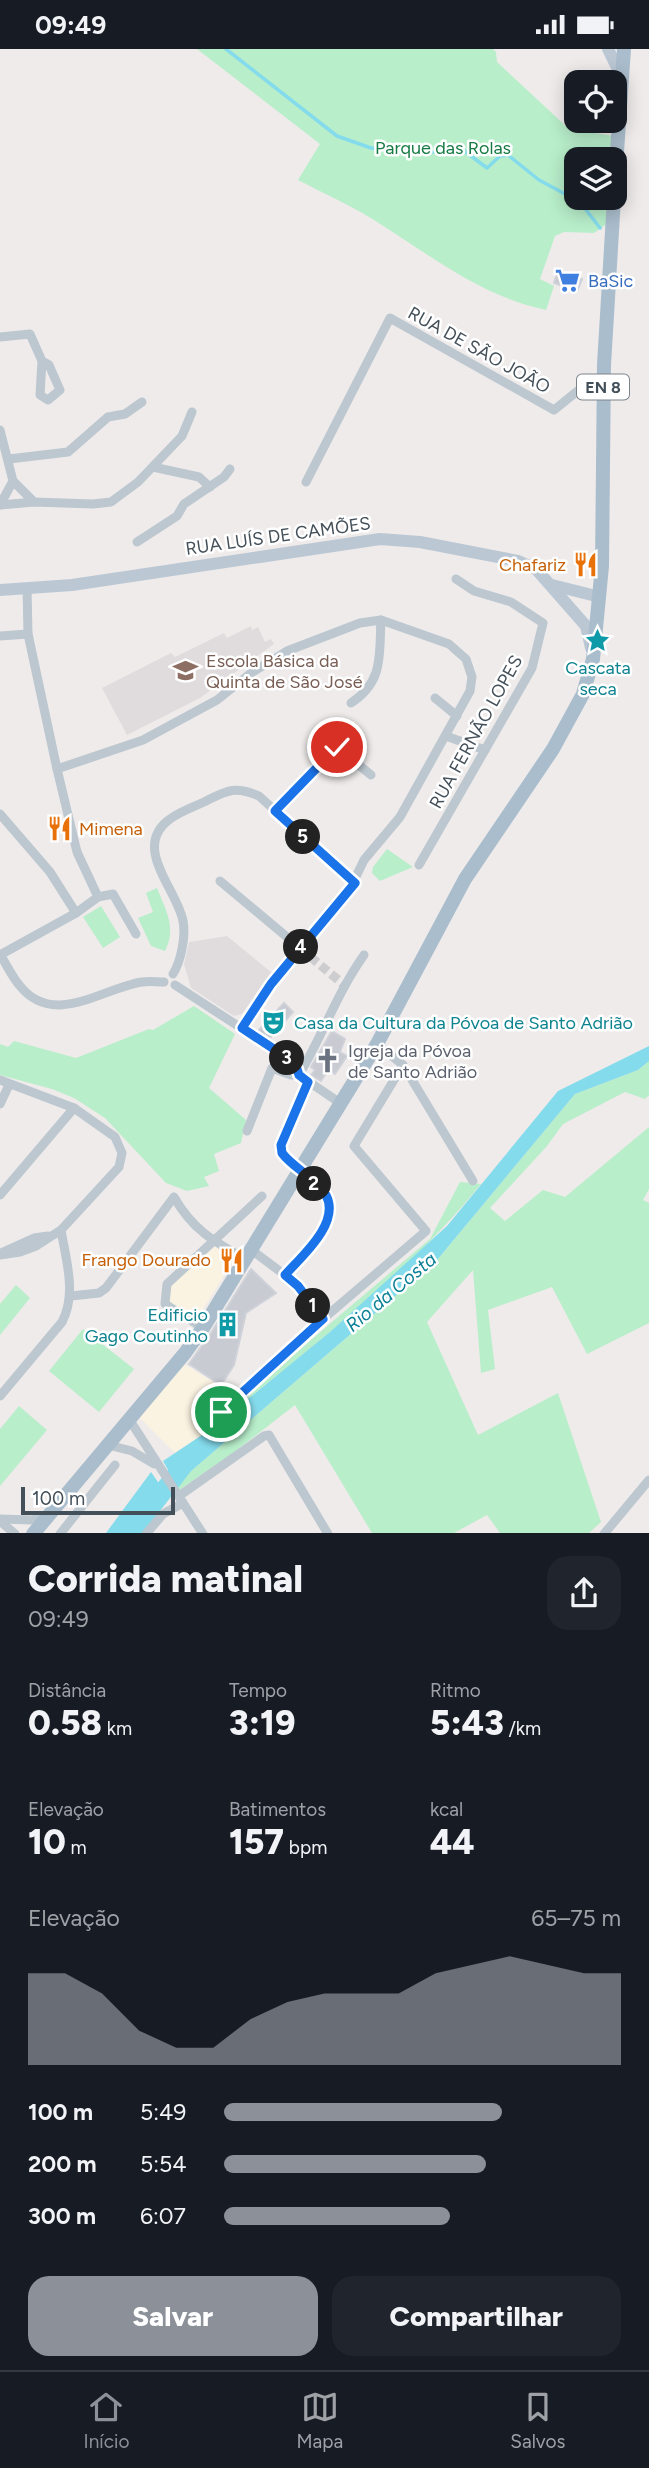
<!DOCTYPE html>
<html lang="pt">
<meta charset="utf-8">
<style>
:root{--surface:#171b24;--page:#20242c;--text:#f1f3f6;--muted:#9ea1a6;--line:#363941;--accent:#8c9099}
body{margin:0;font-family:Figtree,sans-serif;background:var(--page);color:var(--text);height:100vh;display:flex;flex-direction:column;font-size:26px;white-space:nowrap}
*{box-sizing:border-box;margin:0}
p{font-size:23px;color:var(--muted)}
.icon{flex:none;width:38px;height:38px;fill:none;stroke:currentColor;stroke-width:2;stroke-linecap:round;stroke-linejoin:round}
.map{position:relative;height:1484px;overflow:hidden}
.details{display:flex;flex-direction:column;background:var(--surface);flex:1}
.details>*{flex:none}
.fabs{position:absolute;left:564px;top:21px;display:grid;gap:14px}
.fabs a{display:grid;place-items:center;width:63px;height:63px;border-radius:14px;background:var(--surface);box-shadow:0 4px 18px #0003;font-size:35px}
.scale{position:absolute;left:21px;bottom:18px;width:154px;box-sizing:border-box;padding-left:7px;border:4px solid #445059;border-top:0;font-size:19px;line-height:24px;white-space:nowrap;color:#445059;-webkit-text-stroke:5px #fff;paint-order:stroke}
.pin{position:absolute;display:grid;place-items:center;width:60px;height:60px;color:#fff;margin:-30px;border:4px solid #fff;border-radius:50%;box-shadow:0 2px 7px #0007}
.km{position:absolute;width:35px;height:35px;margin:-18px;border-radius:50%;background:#222;color:#fff;font-size:19px;line-height:35px;text-align:center}
.round{display:grid;place-items:center;flex:none;width:74px;height:74px;border-radius:21px;background:var(--page)}
.overview{display:flex;align-items:center;justify-content:space-between;height:119px;padding:0 28px}
h1{font-size:38px;font-weight:800;line-height:52px}
.stats{display:grid;grid-template-columns:repeat(3,1fr);gap:10px;height:119px;padding:7px 28px}
.stats div{display:grid;align-content:center}
.stats b{font-size:35px;font-weight:800}
.stats small{font-size:19px;font-weight:400}
.stats p{font-size:19px}
.chart{height:196px;padding:14px 28px}
.chart p{display:flex;justify-content:space-between}
.chart svg{width:100%;height:126px;margin-top:7px;fill:var(--accent);opacity:.7}
.primary-button{display:flex;gap:14px;margin-top:auto;padding:14px 28px}
.primary-button a{flex:1;height:80px;border-radius:21px;background:var(--accent);color:#fff;font-size:28px;font-weight:800;line-height:80px;text-align:center}
.primary-button a+a{background:var(--page);color:var(--text)}
ul{padding:0 28px;list-style:none;font-size:23px}
li{display:grid;grid-template-columns:112px 84px 1fr;align-items:center;height:52px}
li i{height:18px;border-radius:9px;background:var(--accent)}
.status{display:flex;justify-content:space-between;align-items:center;height:49px;padding:0 35px;background:var(--surface);direction:ltr}
.status svg{height:19px;fill:currentColor}
.tabs{display:flex;justify-content:space-around;align-items:center;height:98px;border-top:2px solid var(--line);background:var(--surface);font-size:19px;color:var(--muted)}
.tabs a{display:grid;justify-items:center;gap:4px}
.tabs .selected{color:var(--accent)}
.map>svg:first-child{display:block}
.commercial{fill:#fbf3e2}
.education{fill:#e0dcde}
.green{fill:#b8eeca}
.water{fill:#84dbec}
.lines{fill:none;stroke-linecap:round;stroke-linejoin:round}
.stream{stroke:#84dbec;stroke-width:3.5}
.river{stroke:#84dbec;stroke-width:19}
.building{fill:#c8cbd1;stroke:#cfd2d8;stroke-width:2}
.street-tunnel{stroke:#cdccce;stroke-width:9;stroke-dasharray:9 4.5;stroke-linecap:butt}
.street{stroke:#bcc7cf;stroke-width:9}
.secondary{stroke:#bbc8d4;stroke-width:12}
.primary{stroke:#aabdcc;stroke-width:14}
.route-casing{stroke:#fff;stroke-width:14}
.route{stroke:#1a73e8;stroke-width:9}
.labels{text-anchor:middle;dominant-baseline:central;stroke-width:5;stroke-linejoin:round;paint-order:stroke}
.shield{fill:#fff;stroke:#7c848b;stroke-width:2}
.shield-label{font-size:16px;font-weight:bold;fill:#445059}
.park-label{font-size:18px;fill:#157a43;stroke:#fff}
.shop-label{font-size:18px;fill:#366cbe;stroke:#fff;text-anchor:start}
.street-label{font-size:18px;fill:#445059;stroke:#fff}
.food-label{font-size:18px;fill:#c56008;stroke:#fff;text-anchor:end}
.education-label{font-size:18px;fill:#785e54;stroke:#fff;text-anchor:start}
.culture-label{font-size:18px;fill:#0d838f;stroke:#fff}
.worship-label{font-size:18px;fill:#5b616d;stroke:#fff;text-anchor:start}
.water-label{font-size:19px;font-style:italic;fill:#0b8197;stroke:#fff}
</style>
<div class="status"><b>09:49</b><svg viewBox="0 0 49 12"><path d="M0 12V9h3v3zM5 12V6h3v6zM10 12V3h3v9zM15 12V0h3v12zM26 1h20v11H26zM47 4h2v5h-2z"/></svg></div>
<div class="map">
<svg width="649" height="1485" viewBox="0 0 649 1485">
<rect width="100%" height="100%" fill="#efebeb"/>
<g class="commercial">
<path d="M217 1196 236 1207 195 1273 168 1253V1238Z"/>
<path d="M185 1316 219 1336 214 1346 227 1362 214 1378 175 1404 137 1366Z"/>
</g>
<g class="education">
<path d="M251 577 252 581 258 578 265 593 271 590 274 595 200 649 127 686 102 639 171 604 175 608 224 584 227 589Z"/>
<path d="M227 887 272 924 242 965 234 967 191 939 184 915 189 893Z"/>
</g>
<g class="green">
<path d="M197 0H493L496 3 497 13 569 80 614 87 613 110H576V149H610L608 174 594 184 564 183 555 187 540 230 554 237 546 261C480 247 430 206 374 171 350 156 323 144 298 131L320 95Z"/>
<path d="M387 800 413 818 380 832 372 824 373 818Z"/>
<path d="M157 839C166 862 177 879 165 902L151 897 138 869 153 863 146 844Z"/>
<path d="M101 857 120 888 103 899 83 868Z"/>
<path d="M194 957 235 985 209 1039 246 1071 241 1094 214 1105 219 1122 204 1128 209 1137 187 1142 166 1134 105 1069 74 1049 52 1040 0 1026V995L8 998 14 992 76 1009 149 980 153 981Z"/>
<path d="M649 1012V1046L645 1050 625 1043 563 1075 547 1097 490 1159 505 1172 543 1141 565 1148 649 1078V1140L643 1151 649 1154V1274L587 1305 552 1238 488 1261 495 1320 481 1324 473 1221 427 1273 478 1386 558 1344 601 1473 589 1484H500L487 1466 454 1484H372L295 1356 229 1407 179 1441 176 1435 437 1211 575 1045 638 1021Z"/>
<path d="M460 1133 481 1135C406 1228 306 1302 214 1378L227 1362 430 1190Z"/>
<path d="M16 1236 30 1249 0 1286V1255Z"/>
<path d="M83 1280 134 1320 99 1363 49 1322Z"/>
<path d="M19 1357 47 1381 0 1437V1380Z"/>
</g>
<g class="water">
<path d="M649 997V1012L638 1021 575 1045 437 1211 176 1435 163 1412 214 1378 330 1283 447 1177 558 1042Z"/>
<path d="M151 1423 167 1446 139 1484H106Z"/>
</g>
<g class="lines">
<path class="stream" d="M226 0 337 87 371 99 418 104 463 101 487 119 500 107 508 106 539 131 580 153 600 179"/>
<path class="river" d="M130 1485 183 1417"/>
</g>
<g class="building">
<path d="M558 222 582 230 577 242 554 234Z"/>
<path d="M284 954 293 963 270 989 258 982Z"/>
<path d="M332 982 345 990 340 1003 347 1007 335 1025 328 1021 321 1032 311 1026 315 1021 311 1018Z"/>
<path d="M251 1220 276 1244 246 1264 234 1316 221 1336 189 1315 211 1284Z"/>
</g>
<g class="lines">
<path class="street-tunnel" d="M300 899 343 935"/>
<g class="street">
<path d="M0 288 30 285 42 312 49 316 60 341 48 351 40 346 42 312"/>
<path d="M0 381 13 432 0 456"/>
<path d="M9 410 68 403 108 368 125 365 142 353"/>
<path d="M153 418 199 428 210 438"/>
<path d="M13 432 34 453"/>
<path d="M306 433 390 269 554 361 580 340 603 342"/>
<path d="M0 456 34 453 93 455 111 453 138 433 182 387 192 363"/>
<path d="M137 493 177 467 184 455 224 428 230 420"/>
<path d="M27 539 28 585 57 720 77 803 98 848"/>
<path d="M0 587 28 585"/>
<path d="M435 649 457 667"/>
<path d="M351 654C384 632 379 607 381 571"/>
<path d="M446 687 485 701"/>
<path d="M57 720 143 691 217 651 251 624 287 602 360 574 381 571 449 595 466 610 472 628 470 642 400 768 364 811 348 844 271 935 242 979"/>
<path d="M275 762 337 698 371 726"/>
<path d="M0 765 50 823 76 864"/>
<path d="M419 816 532 619 543 574 511 553 474 542 456 530"/>
<path d="M220 832 300 899"/>
<path d="M0 905C6 915 12 928 20 937 54 979 102 939 142 933 149 932 157 933 164 933"/>
<path d="M0 906 76 864 98 848 113 845 136 885"/>
<path d="M173 925C181 912 186 887 183 872 177 840 131 798 170 770 179 763 193 758 204 753 226 742 234 736 259 747L355 834"/>
<path d="M175 936 295 1014 299 1026 340 1054"/>
<path d="M377 995 403 1016 473 1132"/>
<path d="M0 1031 74 1059 115 1088 122 1104 119 1118 61 1181 36 1197 20 1203 0 1206"/>
<path d="M0 1055 9 1036"/>
<path d="M247 1082 272 1019 291 1026H299C323 986 337 944 364 906"/>
<path d="M0 1146 74 1059"/>
<path d="M250 1200 285 1226C302 1208 341 1174 326 1146 317 1131 293 1118 282 1104L281 1096 308 1033"/>
<path d="M3 1203 34 1189 48 1187"/>
<path d="M285 1226 298 1237 323 1270"/>
<path d="M71 1247 99 1244 106 1239 174 1148C192 1180 213 1192 245 1210"/>
<path d="M203 1279 165 1255 167 1235 262 1147"/>
<path d="M0 1347 62 1273C77 1245 66 1211 61 1181"/>
<path d="M221 1363 323 1270 426 1182 354 1097 403 1016"/>
<path d="M129 1370 203 1485"/>
<path d="M108 1396 132 1402 154 1415"/>
<path d="M179 1447 264 1387 269 1386 328 1485"/>
<path d="M0 1470 32 1471 46 1467"/>
<path d="M0 1472 15 1485"/>
<path d="M60 1485 115 1416"/>
<path d="M146 1485 163 1465 183 1454"/>
<path d="M604 1485 649 1431"/>
</g>
<g class="secondary">
<path d="M608 0 622 29"/>
<path d="M552 536 600 548"/>
<path d="M0 541 72 536 380 490 420 493 518 512 536 520 586 577 591 599"/>
</g>
<g class="primary">
<path d="M614 147 624 0"/>
<path d="M33 1485 185 1304 203 1279 377 995 465 830 553 700 583 645 593 610 602 517 604 316 614 149"/>
</g>
</g>
<g class="lines">
<defs>
<path id="route" d="M221 1363 323 1270 298 1237 285 1226C301 1208 341 1174 326 1146 316 1129 293 1119 282 1104L281 1096 308 1033 299 1026 295 1014 242 979 271 935 355 834 275 762 337 698"/>
</defs>
<use href="#route" class="route-casing"/>
<use href="#route" class="route"/>
</g>
<defs>
<symbol id="supermarket-bare" viewBox="-9 -9 18 18"><path d="M-6-5.5h2.5l.6 2H6L4.5 2H-2.5L-4.4-4H-6ZM-1.5 3.2a1.3 1.3 0 1 0 .1 0ZM3 3.2a1.3 1.3 0 1 0 .1 0Z" fill="#3f7fe0" stroke="#fff" stroke-width="2.5" paint-order="stroke"/></symbol>
<symbol id="restaurant-bare" viewBox="-9 -9 18 18"><path d="M-5-6h1v4h1v-4h1v4h1v-4h1v5L-1.5 .5V6h-2V.5L-5-1ZM5-6V6H3V1.5H1.5Q1.5-4 5-6Z" fill="#e8710a" stroke="#fff" stroke-width="2.5" paint-order="stroke"/></symbol>
<symbol id="sight-bare" viewBox="-9 -9 18 18"><path d="M0-6L1.8-2.2L6-1.7L2.9 1.2L3.7 5.4L0 3.3L-3.7 5.4L-2.9 1.2L-6-1.7L-1.8-2.2Z" fill="#0f9aa8" stroke="#fff" stroke-width="2.5" paint-order="stroke"/></symbol>
<symbol id="school-bare" viewBox="-9 -9 18 18"><path d="M0-5L7-2L0 1L-7-2ZM-4 1L0 2.5L4 1V4Q0 6-4 4Z" fill="#8d6e63" stroke="#fff" stroke-width="2.5" paint-order="stroke"/></symbol>
<symbol id="theatre-bare" viewBox="-9 -9 18 18"><path d="M-5-5.5Q0-4 5-5.5V0Q5 5 0 6Q-5 5-5 0ZM-3.3-2.5H-1v1.5H-3.3ZM1-2.5H3.3v1.5H1ZM-2.8 1Q0 5.5 2.8 1Z" fill="#0f9aa8" stroke="#fff" stroke-width="2.5" paint-order="stroke"/></symbol>
<symbol id="church-bare" viewBox="-9 -9 18 18"><path d="M-1.2-6h2.4v3.5h3.3v2.4h-3.3V6h-2.4V-.1h-3.3v-2.4h3.3Z" fill="#6b7280" stroke="#fff" stroke-width="2.5" paint-order="stroke"/></symbol>
<symbol id="building-bare" viewBox="-9 -9 18 18"><path d="M-4-6H4V6H1V3H-1V6H-4ZM-2.5-4.3h1.7v1.8h-1.7ZM.8-4.3h1.7v1.8H.8ZM-2.5-1h1.7V.8h-1.7ZM.8-1h1.7V.8H.8Z" fill="#0f9aa8" stroke="#fff" stroke-width="2.5" paint-order="stroke"/></symbol>
</defs>
<g fill-rule="evenodd">
<use href="#supermarket-bare" x="550" y="214" width="35" height="35"/>
<use href="#restaurant-bare" x="568" y="498" width="35" height="35"/>
<use href="#sight-bare" x="580" y="574" width="35" height="35"/>
<use href="#school-bare" x="168" y="604" width="35" height="35"/>
<use href="#restaurant-bare" x="42" y="762" width="35" height="35"/>
<use href="#theatre-bare" x="256" y="956" width="35" height="35"/>
<use href="#church-bare" x="310" y="994" width="35" height="35"/>
<use href="#restaurant-bare" x="214" y="1194" width="35" height="35"/>
<use href="#building-bare" x="210" y="1258" width="35" height="35"/>
</g>
<g class="labels">
<rect class="shield" x="577" y="325.5" width="52" height="25" rx="5"/>
<g class="shield-label">
<text x="603" y="338">EN 8</text>
</g>
<g class="park-label">
<text x="443" y="99">Parque das Rolas</text>
</g>
<g class="shop-label">
<text x="588" y="232">BaSic</text>
</g>
<g class="street-label">
<text transform="translate(479 301) rotate(29)">RUA DE SÃO JOÃO</text>
<text transform="translate(278 487) rotate(-8)">RUA LUÍS DE CAMÕES</text>
<text transform="translate(476 683) rotate(-61)">RUA FERNÃO LOPES</text>
</g>
<g class="food-label">
<text x="566" y="516">Chafariz</text>
<text x="79" y="780" text-anchor="start">Mimena</text>
<text x="211" y="1211">Frango Dourado</text>
</g>
<g class="education-label">
<text x="206" y="612">Escola Básica da<tspan x="206" dy="21">Quinta de São José</tspan></text>
</g>
<g class="culture-label">
<text x="598" y="619">Cascata<tspan x="598" dy="21">seca</tspan></text>
<text x="294" y="974" text-anchor="start">Casa da Cultura da Póvoa de Santo Adrião</text>
<text x="208" y="1266" text-anchor="end">Edificio<tspan x="208" dy="21">Gago Coutinho</tspan></text>
</g>
<g class="worship-label">
<text x="348" y="1002">Igreja da Póvoa<tspan x="348" dy="21">de Santo Adrião</tspan></text>
</g>
<g class="water-label">
<text transform="translate(391 1243) rotate(-40)">Rio da Costa</text>
</g>
</g>
</svg>
<div class="fabs">
<a><svg class="icon" aria-label="locate" viewBox="0 0 24 24"><circle cx="12" cy="12" r="6"/><path d="M12 2v4M12 18v4M2 12h4M18 12h4"/></svg></a>
<a><svg class="icon" aria-label="layers" viewBox="0 0 24 24"><path d="M12 4l9 5-9 5-9-5zM3 14l9 5 9-5"/></svg></a>
</div>
<div class="scale">100 m</div>
<div class="pin" style="left:221px;top:1363px;background:#1e9e55"><svg class="icon" aria-label="arrive" viewBox="0 0 24 24"><path d="M6 21V4h12l-3 4 3 4H6"/></svg></div>
<div class="pin" style="left:337px;top:698px;background:#d93025"><svg class="icon" aria-label="check" viewBox="0 0 24 24"><path d="M5 12l5 5 9-10"/></svg></div>
<b class="km" style="left:313px;top:1257px">1</b>
<b class="km" style="left:314px;top:1135px">2</b>
<b class="km" style="left:287px;top:1009px">3</b>
<b class="km" style="left:301px;top:898px">4</b>
<b class="km" style="left:303px;top:788px">5</b>
</div>
<section class="details">
<div class="overview"><div><h1>Corrida matinal</h1><p>09:49</p></div><a class="round"><svg class="icon" aria-label="share" viewBox="0 0 24 24"><path d="M12 15V3M7 8l5-5 5 5M5 13v7h14v-7"/></svg></a></div>
<div class="stats">
<div><p>Distância</p><b>0.58<small> km</small></b></div>
<div><p>Tempo</p><b>3:19</b></div>
<div><p>Ritmo</p><b>5:43<small> /km</small></b></div>
</div>
<div class="stats">
<div><p>Elevação</p><b>10<small> m</small></b></div>
<div><p>Batimentos</p><b>157<small> bpm</small></b></div>
<div><p>kcal</p><b>44</b></div>
</div>
<div class="chart"><p><span>Elevação</span>65–75 m</p>
<svg viewBox="0 0 160 44" preserveAspectRatio="none"><path d="M0 44V12L10 12L20 19L30 32L40 38L50 38L60 28L70 22L80 19L90 19L100 19L110 12L120 9L130 6L140 9L150 12L160 12V44z"/></svg>
</div>
<ul>
<li><b>100 m</b>5:49<i style="width:70%"></i></li>
<li><b>200 m</b>5:54<i style="width:66%"></i></li>
<li><b>300 m</b>6:07<i style="width:57%"></i></li>
</ul>
<div class="primary-button"><a>Salvar</a><a>Compartilhar</a></div>
</section>
<nav class="tabs">
<a class="selected"><svg class="icon" aria-label="home" viewBox="0 0 24 24"><path d="M3 11l9-7 9 7M6 9v11h12V9"/></svg>Início</a>
<a><svg class="icon" aria-label="map" viewBox="0 0 24 24"><path d="M3 6l6-2 6 2 6-2v14l-6 2-6-2-6 2zM9 4v14M15 6v14"/></svg>Mapa</a>
<a><svg class="icon" aria-label="saved" viewBox="0 0 24 24"><path d="M7 4h10v16l-5-4-5 4z"/></svg>Salvos</a>
</nav>
